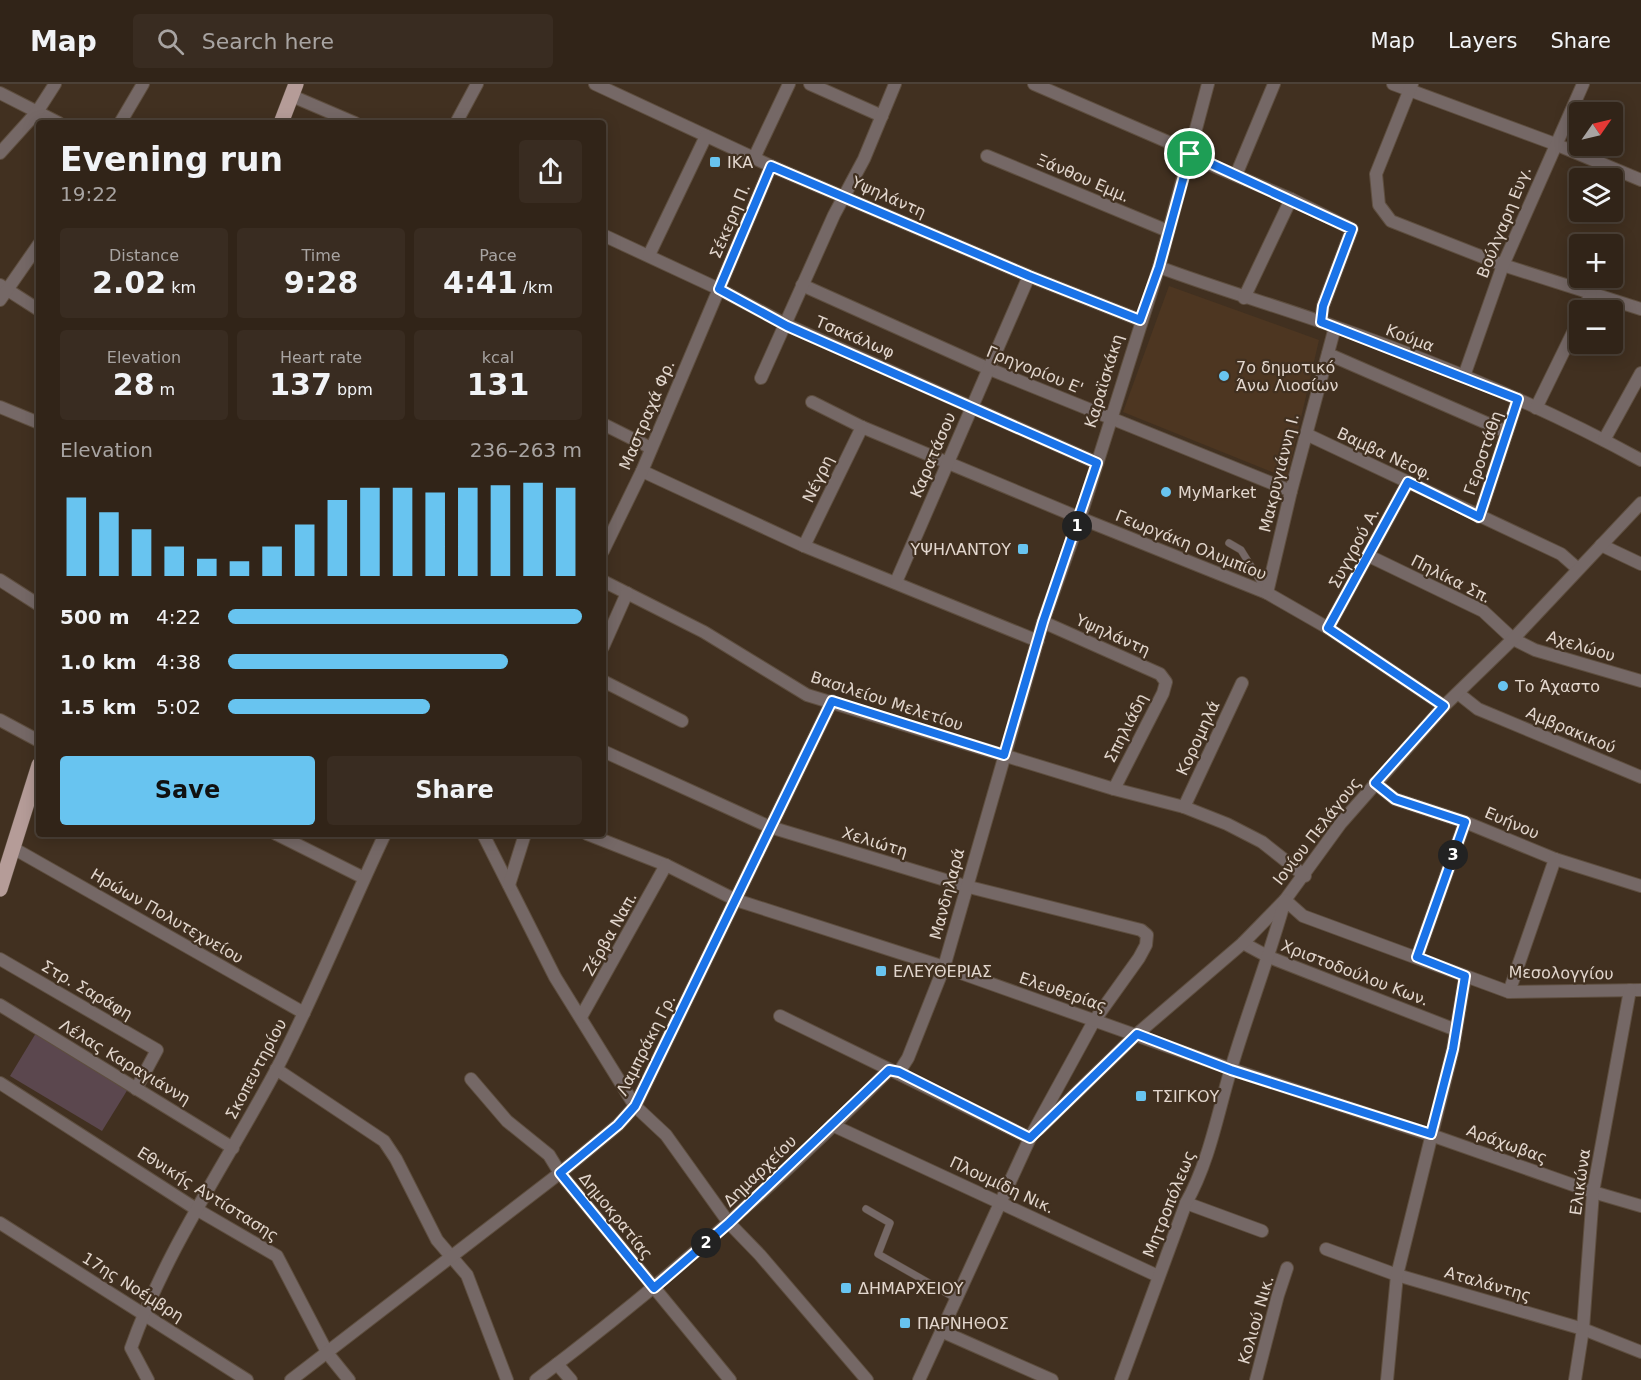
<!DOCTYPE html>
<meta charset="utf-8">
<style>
:root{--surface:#312418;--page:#392c21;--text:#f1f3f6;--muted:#a8a4a2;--line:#4c4137;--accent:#68c4f0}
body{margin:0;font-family:"DejaVu Sans",sans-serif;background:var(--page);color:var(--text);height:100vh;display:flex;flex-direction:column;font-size:22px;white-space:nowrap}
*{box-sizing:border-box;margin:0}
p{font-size:20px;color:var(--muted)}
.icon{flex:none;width:33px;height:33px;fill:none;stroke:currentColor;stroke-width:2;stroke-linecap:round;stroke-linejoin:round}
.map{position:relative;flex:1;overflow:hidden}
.side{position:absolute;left:36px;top:36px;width:570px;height:717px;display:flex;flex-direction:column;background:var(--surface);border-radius:6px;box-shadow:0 3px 15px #0003,0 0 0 2px var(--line)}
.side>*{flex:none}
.needle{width:39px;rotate:56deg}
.tools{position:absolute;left:1569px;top:18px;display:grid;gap:12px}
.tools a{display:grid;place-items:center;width:54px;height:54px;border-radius:6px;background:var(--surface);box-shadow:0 3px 15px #0003,0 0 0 2px var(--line);font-size:30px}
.pin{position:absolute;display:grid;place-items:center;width:51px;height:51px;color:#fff;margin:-26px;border:3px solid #fff;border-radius:50%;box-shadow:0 2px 6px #0007}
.km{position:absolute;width:30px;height:30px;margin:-15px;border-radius:50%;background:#222;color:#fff;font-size:16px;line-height:30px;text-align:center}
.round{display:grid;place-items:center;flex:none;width:63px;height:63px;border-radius:6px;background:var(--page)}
.summary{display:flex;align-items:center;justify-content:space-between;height:102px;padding:0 24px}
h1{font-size:33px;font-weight:700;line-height:45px}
.metrics{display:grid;grid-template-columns:repeat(3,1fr);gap:9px;height:102px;padding:6px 24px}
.metrics div{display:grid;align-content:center;border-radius:6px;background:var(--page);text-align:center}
.metrics b{font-size:30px;font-weight:700}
.metrics small{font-size:16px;font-weight:400}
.metrics p{font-size:16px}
.chart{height:168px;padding:12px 24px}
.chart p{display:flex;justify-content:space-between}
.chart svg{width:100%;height:108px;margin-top:6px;stroke:var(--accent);stroke-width:6}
.action{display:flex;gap:12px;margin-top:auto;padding:12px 24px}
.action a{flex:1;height:69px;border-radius:6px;background:var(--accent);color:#111;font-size:24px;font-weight:700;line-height:69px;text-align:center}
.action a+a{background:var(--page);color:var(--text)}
ul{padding:0 24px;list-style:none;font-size:20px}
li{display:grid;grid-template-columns:96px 72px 1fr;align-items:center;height:45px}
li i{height:15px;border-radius:8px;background:var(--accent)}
header{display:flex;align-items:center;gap:36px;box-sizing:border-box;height:84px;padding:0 30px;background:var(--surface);border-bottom:2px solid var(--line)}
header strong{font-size:28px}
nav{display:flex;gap:33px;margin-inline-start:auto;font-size:21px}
.search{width:420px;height:54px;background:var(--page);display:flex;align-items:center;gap:15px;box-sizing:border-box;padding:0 21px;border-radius:6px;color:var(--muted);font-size:22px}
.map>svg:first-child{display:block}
.built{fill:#4d3621}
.green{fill:#5b474e}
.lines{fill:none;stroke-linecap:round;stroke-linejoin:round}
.service-casing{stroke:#5e4e3f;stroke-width:8}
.minor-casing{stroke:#5e4e3f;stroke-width:14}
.primary-casing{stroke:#5e4e3f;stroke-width:16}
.service{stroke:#756866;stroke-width:7}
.minor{stroke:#756866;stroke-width:12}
.primary{stroke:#b59c98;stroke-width:15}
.route-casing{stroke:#fff;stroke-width:12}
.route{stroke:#1a73e8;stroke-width:8}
.poi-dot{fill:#68c4f0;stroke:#413020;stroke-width:2}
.labels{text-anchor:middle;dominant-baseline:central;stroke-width:4.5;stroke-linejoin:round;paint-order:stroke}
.poi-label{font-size:16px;fill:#e2d6cd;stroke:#413020;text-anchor:start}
.street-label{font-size:16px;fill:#e2d6cd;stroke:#413020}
</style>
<header>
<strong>Map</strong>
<div class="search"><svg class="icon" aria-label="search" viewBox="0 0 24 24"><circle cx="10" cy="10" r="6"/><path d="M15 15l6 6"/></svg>Search here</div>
<nav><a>Map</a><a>Layers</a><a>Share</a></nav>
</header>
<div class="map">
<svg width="1641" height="1296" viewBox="0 0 1641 1296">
<rect width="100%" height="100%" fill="#413020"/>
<path class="built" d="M1169 202 1319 256 1287 394 1123 328Z"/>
<path class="green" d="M36 949 128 1005 102 1047 10 992Z"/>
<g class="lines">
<defs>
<g id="service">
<path d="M1229 459 1241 466 1267 508"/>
<path d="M866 1125 890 1139 878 1170 957 1215"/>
</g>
<g id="minor">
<path d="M595 0 771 82 1029 192 1140 236"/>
<path d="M810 0 882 32"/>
<path d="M1034 0 1175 61 1204 78 1291 115 1352 145 1323 222 1321 238"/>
<path d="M1393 0 1555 60 1641 96"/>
<path d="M1412 0 1376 90 1379 121 1391 137 1503 181 1641 225"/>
<path d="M0 9 59 39"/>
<path d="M292 12 355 39"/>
<path d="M120 39 143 0"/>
<path d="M456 39 477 0"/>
<path d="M0 69 37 28 55 0"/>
<path d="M987 72 1168 147"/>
<path d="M754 74 789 0"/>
<path d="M1236 91 1274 0"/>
<path d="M603 151 719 205 787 241 1097 379"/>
<path d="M649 171 706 52"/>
<path d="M1159 183C1218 205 1277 222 1336 243 1441 280 1544 323 1641 376"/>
<path d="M0 201 39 226"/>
<path d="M802 201 987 284 1291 407"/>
<path d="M1244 214 1291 115"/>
<path d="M0 216 39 160"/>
<path d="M1583 226 1591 210"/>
<path d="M1328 270 1507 348"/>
<path d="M1464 292 1503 181 1583 0"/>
<path d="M761 294 834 131 864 75 895 0"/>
<path d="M812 318 862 343 1080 434 1267 509 1328 544 1444 622"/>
<path d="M0 323 39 339"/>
<path d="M1536 324 1580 234"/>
<path d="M603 340 651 364"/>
<path d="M1306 350 1561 470 1578 485"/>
<path d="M1604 356 1641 289"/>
<path d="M642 387 804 462 1038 557"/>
<path d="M1479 433 1518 315"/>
<path d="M1601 461 1641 480"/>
<path d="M804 462 862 343"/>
<path d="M603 467 642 387 771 82"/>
<path d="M1369 472 1483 527 1513 555 1535 566 1641 597"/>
<path d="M0 496 39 521"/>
<path d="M603 497 704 548 807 611 1114 705 1184 723 1227 740 1262 758 1305 792"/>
<path d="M896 498 1029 192"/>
<path d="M1267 509 1291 407 1335 243"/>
<path d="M1043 538 1160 590 1166 598 1163 609 1114 705"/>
<path d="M1328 544 1408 398"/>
<path d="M603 563 627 509"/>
<path d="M603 597 682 637"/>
<path d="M1459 610 1478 625 1641 693"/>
<path d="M0 636 39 657"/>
<path d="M603 667 770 743 965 802 1141 846 1147 851 1146 861 1139 874 1094 937 1030 1054 919 1296"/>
<path d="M1375 699 1395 715 1465 738 1555 775 1641 802"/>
<path d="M1184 723 1242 599"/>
<path d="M276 750 364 794"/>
<path d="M483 750 555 893 635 1022 666 1051 729 1139 760 1171 867 1296"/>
<path d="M587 750 666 781 736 816 944 883 1231 985 1431 1051 1593 1108 1641 1122"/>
<path d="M13 764 304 929"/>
<path d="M509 801 525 750"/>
<path d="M1243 859 1269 873 1456 946"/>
<path d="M1417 873 1465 738"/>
<path d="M0 875 157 966 136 1005"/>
<path d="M1509 908 1555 775"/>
<path d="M0 921 233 1064"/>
<path d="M780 932 1030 1054"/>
<path d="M581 933 666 781"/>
<path d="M276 985 384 1057 396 1075 437 1156 467 1191 507 1296"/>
<path d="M899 988 908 974 944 883 1043 538 1080 434 1159 183 1208 0"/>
<path d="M471 995 507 1037 549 1071 560 1089 730 1296"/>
<path d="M0 999 196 1125 277 1172 328 1270 349 1296"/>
<path d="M832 1041 1158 1192"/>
<path d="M1039 1045 1137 950 1243 859 1285 816 1341 739 1444 622 1513 555 1641 419"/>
<path d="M1186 1119 1262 1147"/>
<path d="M0 1139 247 1296"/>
<path d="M1326 1165 1397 1191 1583 1245 1641 1268"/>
<path d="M941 1247 1052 1296"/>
<path d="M557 1280 571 1296"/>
<path d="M148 1296 131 1264C166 1165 227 1078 276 986 316 909 348 828 385 750"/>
<path d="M291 1296 560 1089 618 1041 635 1022 832 617"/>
<path d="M536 1296C661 1202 779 1098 889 986"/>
<path d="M1121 1296 1186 1119C1209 1078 1217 1032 1230 988 1247 930 1269 874 1285 816L1303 832 1509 908 1641 906"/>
<path d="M1256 1296 1278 1211 1287 1184"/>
<path d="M1387 1296 1397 1191 1453 965 1465 893"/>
<path d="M1575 1296 1583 1245 1593 1108 1630 906"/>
</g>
<g id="primary">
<path d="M281 39 296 0"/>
<path d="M0 805 39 681"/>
</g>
</defs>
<use href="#service" class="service-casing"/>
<use href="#minor" class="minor-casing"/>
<use href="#primary" class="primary-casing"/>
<use href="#service" class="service"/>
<use href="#minor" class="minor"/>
<use href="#primary" class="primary"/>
</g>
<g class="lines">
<defs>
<path id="route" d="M1190 70 1352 145 1323 222 1321 238 1518 315 1479 433 1408 398 1328 544 1444 622 1375 699 1395 715 1465 738 1417 873 1465 892 1453 965 1431 1050 1231 986 1137 950 1030 1054 899 988 889 986 729 1139 654 1204 560 1089 618 1041 635 1022 832 617 1004 671 1043 538 1097 379 787 242 719 205 771 82 1029 192 1140 236 1159 183Z"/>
</defs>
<use href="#route" class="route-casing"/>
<use href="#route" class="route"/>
</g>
<g class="poi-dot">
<rect x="709" y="72" width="12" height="12" rx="3"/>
<circle cx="1224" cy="292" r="6"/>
<circle cx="1166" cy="408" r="6"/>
<rect x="1017" y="459" width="12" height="12" rx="3"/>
<circle cx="1503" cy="602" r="6"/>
<rect x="875" y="881" width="12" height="12" rx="3"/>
<rect x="1135" y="1006" width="12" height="12" rx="3"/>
<rect x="840" y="1198" width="12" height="12" rx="3"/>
<rect x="899" y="1233" width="12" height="12" rx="3"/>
</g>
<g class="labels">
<g class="poi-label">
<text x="727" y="78">ΙΚΑ</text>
<text x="1236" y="283">7ο δημοτικό<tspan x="1236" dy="18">Άνω Λιοσίων</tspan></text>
<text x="1178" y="408">MyMarket</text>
<text x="1011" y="465" text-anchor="end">ΥΨΗΛΑΝΤΟΥ</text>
<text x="1515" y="602">Το Άχαστο</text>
<text x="893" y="887">ΕΛΕΥΘΕΡΙΑΣ</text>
<text x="1153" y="1012">ΤΣΙΓΚΟΥ</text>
<text x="858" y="1204">ΔΗΜΑΡΧΕΙΟΥ</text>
<text x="917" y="1239">ΠΑΡΝΗΘΟΣ</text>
</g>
<g class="street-label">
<text transform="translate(1083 94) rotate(23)">Ξάνθου Εμμ.</text>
<text transform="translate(889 113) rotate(24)">Υψηλάντη</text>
<text transform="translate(730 137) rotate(-67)">Σέκερη Π.</text>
<text transform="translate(1504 138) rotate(-68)">Βούλγαρη Ευγ.</text>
<text transform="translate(855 253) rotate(23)">Τσακάλωφ</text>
<text transform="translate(1410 254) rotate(21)">Κούμα</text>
<text transform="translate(1035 286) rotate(22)">Γρηγορίου Ε'</text>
<text transform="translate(1104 297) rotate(-73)">Καραϊσκάκη</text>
<text transform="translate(647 331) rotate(-67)">Μαστραχά Φρ.</text>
<text transform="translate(1483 369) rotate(-71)">Γεροστάθη</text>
<text transform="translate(1385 370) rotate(25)">Βαμβα Νεοφ.</text>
<text transform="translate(933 371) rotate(-67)">Καρατάσου</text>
<text transform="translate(1279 389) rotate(-76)">Μακρυγιάννη Ι.</text>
<text transform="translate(818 395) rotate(-64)">Νέγρη</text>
<text transform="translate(1191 461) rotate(22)">Γεωργάκη Ολυμπίου</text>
<text transform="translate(1354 464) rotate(-62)">Συγγρού Α.</text>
<text transform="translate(1451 495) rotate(27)">Πηλίκα Σπ.</text>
<text transform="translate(1113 551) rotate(24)">Υψηλάντη</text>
<text transform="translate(1581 562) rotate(17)">Αχελώου</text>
<text transform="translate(887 617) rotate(18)">Βασιλείου Μελετίου</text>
<text transform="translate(1126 644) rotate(-63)">Σπηλιάδη</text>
<text transform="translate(1571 646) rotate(23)">Αμβρακικού</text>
<text transform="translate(1198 654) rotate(-65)">Κορομηλά</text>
<text transform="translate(1512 739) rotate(23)">Ευήνου</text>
<text transform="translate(1317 747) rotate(-52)">Ιονίου Πελάγους</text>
<text transform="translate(875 758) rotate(17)">Χελιώτη</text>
<text transform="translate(947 810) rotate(-75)">Μανδηλαρά</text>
<text transform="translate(167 832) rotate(30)">Ηρώων Πολυτεχνείου</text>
<text transform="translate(610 850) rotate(-61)">Ζέρβα Ναπ.</text>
<text transform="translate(1355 889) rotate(21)">Χριστοδούλου Κων.</text>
<text transform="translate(1561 889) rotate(1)">Μεσολογγίου</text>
<text transform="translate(87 906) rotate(30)">Στρ. Σαράφη</text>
<text transform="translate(1063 908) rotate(19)">Ελευθερίας</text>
<text transform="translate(646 961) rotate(-63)">Λαμπράκη Γρ.</text>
<text transform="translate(125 978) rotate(31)">Λέλας Καραγιάννη</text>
<text transform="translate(256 985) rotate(-62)">Σκοπευτηρίου</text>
<text transform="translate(1507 1060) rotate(20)">Αράχωβας</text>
<text transform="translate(760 1087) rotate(-44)">Δημαρχείου</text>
<text transform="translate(1580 1098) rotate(-82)">Ελικώνα</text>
<text transform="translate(1002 1101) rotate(25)">Πλουμίδη Νικ.</text>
<text transform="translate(208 1110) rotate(32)">Εθνικής Αντίστασης</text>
<text transform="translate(1169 1120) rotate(-68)">Μητροπόλεως</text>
<text transform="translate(616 1132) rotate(51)">Δημοκρατίας</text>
<text transform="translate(1488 1200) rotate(16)">Αταλάντης</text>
<text transform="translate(133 1203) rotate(32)">17ης Νοέμβρη</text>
<text transform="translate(1256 1236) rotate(-74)">Κολιού Νικ.</text>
</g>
</g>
</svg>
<div class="tools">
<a><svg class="needle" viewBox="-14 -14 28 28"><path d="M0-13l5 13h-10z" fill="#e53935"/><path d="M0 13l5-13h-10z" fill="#a8a4a2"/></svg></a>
<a><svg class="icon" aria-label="layers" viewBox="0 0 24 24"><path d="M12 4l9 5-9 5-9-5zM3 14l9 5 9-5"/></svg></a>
<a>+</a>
<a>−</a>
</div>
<div class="pin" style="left:1190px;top:70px;background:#1e9e55"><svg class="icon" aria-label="arrive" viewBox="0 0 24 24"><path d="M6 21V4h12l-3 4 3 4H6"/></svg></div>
<b class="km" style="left:1077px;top:442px">1</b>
<b class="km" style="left:706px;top:1159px">2</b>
<b class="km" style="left:1453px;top:771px">3</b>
<section class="side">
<div class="summary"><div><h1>Evening run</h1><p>19:22</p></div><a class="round"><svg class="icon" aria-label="share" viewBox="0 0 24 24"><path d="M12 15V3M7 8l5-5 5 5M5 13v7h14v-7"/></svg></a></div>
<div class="metrics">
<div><p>Distance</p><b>2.02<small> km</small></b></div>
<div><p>Time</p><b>9:28</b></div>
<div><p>Pace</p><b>4:41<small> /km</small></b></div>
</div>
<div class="metrics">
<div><p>Elevation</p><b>28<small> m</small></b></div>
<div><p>Heart rate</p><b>137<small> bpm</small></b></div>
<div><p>kcal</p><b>131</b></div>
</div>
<div class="chart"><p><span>Elevation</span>236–263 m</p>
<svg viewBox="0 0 160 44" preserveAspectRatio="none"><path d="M5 44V12M15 44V18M25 44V25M35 44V32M45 44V37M55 44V38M65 44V32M75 44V23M85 44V13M95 44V8M105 44V8M115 44V10M125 44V8M135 44V7M145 44V6M155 44V8"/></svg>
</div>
<ul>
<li><b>500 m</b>4:22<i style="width:100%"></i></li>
<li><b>1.0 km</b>4:38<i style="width:79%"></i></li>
<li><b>1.5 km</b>5:02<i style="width:57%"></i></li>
</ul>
<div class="action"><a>Save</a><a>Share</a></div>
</section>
</div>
